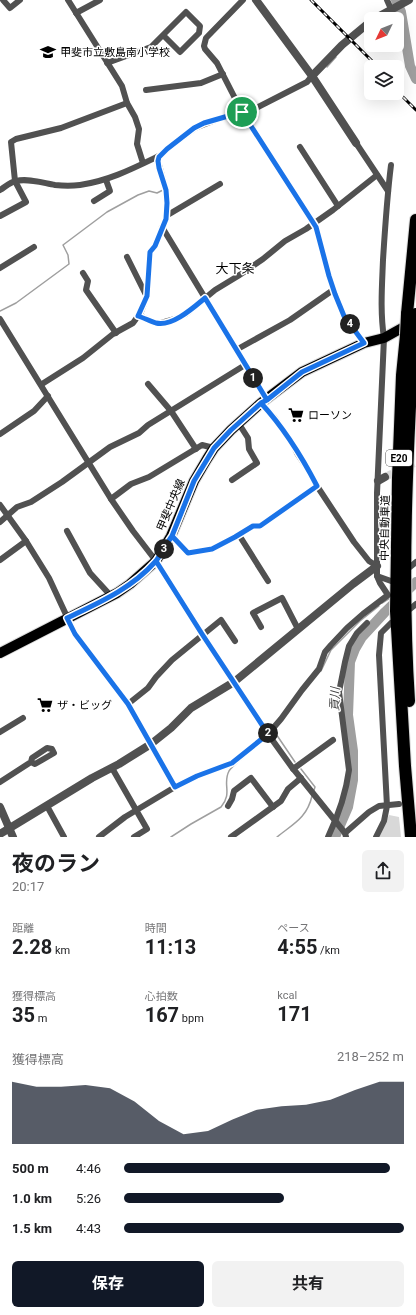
<!DOCTYPE html>
<html lang="ja">
<meta charset="utf-8">
<style>
:root{--surface:#fff;--page:#f2f2f2;--text:#202124;--muted:#757577;--accent:#111827}
body{margin:0;font-family:Roboto,"Noto Sans JP",sans-serif;background:var(--page);color:var(--text);height:100vh;display:flex;flex-direction:column;font-size:15px;white-space:nowrap}
*{box-sizing:border-box;margin:0}
p{font-size:13px;color:var(--muted)}
.icon{flex:none;width:22px;height:22px;fill:none;stroke:currentColor;stroke-width:2;stroke-linecap:round;stroke-linejoin:round}
.map{position:relative;height:837px;overflow:hidden}
.drawer{display:flex;flex-direction:column;background:var(--surface);flex:1}
.drawer>*{flex:none}
.needle{width:26px;rotate:227deg}
.tools{position:absolute;left:364px;top:12px;display:grid;gap:8px}
.tools a{display:grid;place-items:center;width:40px;height:40px;border-radius:6px;background:var(--surface);box-shadow:0 4px 16px #0002;font-size:20px}
.pin{position:absolute;display:grid;place-items:center;width:34px;height:34px;color:#fff;margin:-17px;border:2px solid #fff;border-radius:50%;box-shadow:0 1px 4px #0007}
.km{position:absolute;width:20px;height:20px;margin:-10px;border-radius:50%;background:#222;color:#fff;font-size:11px;line-height:20px;text-align:center}
.round{display:grid;place-items:center;flex:none;width:42px;height:42px;border-radius:6px;background:var(--page)}
.summary{display:flex;align-items:center;justify-content:space-between;height:68px;padding:0 12px}
h1{font-size:22px;font-weight:700;line-height:30px}
.metrics{display:grid;grid-template-columns:repeat(3,1fr);gap:6px;height:68px;padding:4px 12px}
.metrics div{display:grid;align-content:center}
.metrics b{font-size:20px;font-weight:700}
.metrics small{font-size:11px;font-weight:400}
.metrics p{font-size:11px}
.chart{height:112px;padding:8px 12px}
.chart p{display:flex;justify-content:space-between}
.chart svg{width:100%;height:72px;margin-top:4px;fill:var(--accent);opacity:.7}
.primary-button{display:flex;gap:8px;margin-top:auto;padding:8px 12px}
.primary-button a{flex:1;height:46px;border-radius:6px;background:var(--accent);color:#fff;font-size:16px;font-weight:700;line-height:46px;text-align:center}
.primary-button a+a{background:var(--page);color:var(--text)}
ul{padding:0 12px;list-style:none;font-size:13px}
li{display:grid;grid-template-columns:64px 48px 1fr;align-items:center;height:30px}
li i{height:10px;border-radius:5px;background:var(--accent)}
.map>svg:first-child{display:block}
.green{fill:#d8d8d8}
.lines{fill:none;stroke-linecap:round;stroke-linejoin:round}
.stream{stroke:#9f9f9f;stroke-width:1.5}
.river{stroke:#9f9f9f;stroke-width:10}
.tertiary-tunnel{stroke:#d9d9d9;stroke-width:8;stroke-dasharray:8 4;stroke-linecap:butt}
.primary-casing{stroke:#dbdbdb;stroke-width:12}
.motorway-casing{stroke:#dbdbdb;stroke-width:14}
.minor{stroke:#515151;stroke-width:6}
.tertiary{stroke:#515151;stroke-width:8}
.primary{stroke:#000;stroke-width:10}
.motorway{stroke:#000;stroke-width:12}
.rail-casing{stroke:#000;stroke-width:3}
.rail{stroke:#fff;stroke-width:1.5;stroke-dasharray:4.5;stroke-linecap:butt}
.motorway-bridge-casing{stroke:#dbdbdb;stroke-width:14;stroke-linecap:butt}
.motorway-bridge{stroke:#000;stroke-width:12}
.route-casing{stroke:#fff;stroke-width:8}
.route{stroke:#1a73e8;stroke-width:5}
.labels{text-anchor:middle;dominant-baseline:central;stroke-width:3;stroke-linejoin:round;paint-order:stroke}
.shield{fill:#fff;stroke:#4c4c4c;stroke-width:1}
.shield-label{font-size:10px;font-weight:bold;fill:#000}
.poi-label{font-size:11px;fill:#000;stroke:#fff;text-anchor:start}
.street-label{font-size:11px;fill:#000;stroke:#fff}
.water-label{font-size:12px;font-style:italic;fill:#404040;stroke:#fff}
.quarter-label{font-size:13px;fill:#000;stroke:#fff}
</style>
<div class="map">
<svg width="416" height="837" viewBox="0 0 416 837">
<rect width="100%" height="100%" fill="#fff"/>
<path class="green" d="M389 815 399 817 401 837H379Z"/>
<g class="lines">
<g class="stream">
<path d="M327 67 336 57"/>
<path d="M0 311 16 303 69 264 68 255 63 245 107 212 138 195 149 191 157 193 163 190"/>
<path d="M382 603 390 598"/>
<path d="M321 671 331 650 360 621 379 606"/>
<path d="M274 731 295 762"/>
<path d="M301 769 315 787 314 790"/>
<path d="M171 837 191 824 221 807C233 793 222 784 229 771 233 765 241 760 246 755"/>
<path d="M277 837C293 824 307 818 312 796"/>
</g>
<g class="river">
<path d="M396 0 401 12 410 66 416 79"/>
<path d="M335 837 348 807 353 780V751L348 715 350 662 355 649 362 637 385 612 416 582"/>
</g>
<path class="tertiary-tunnel" d="M385 477 416 462"/>
<defs>
<path id="primary" d="M0 653 117 593 130 584 156 561 171 536 194 481 207 459 214 448 231 430 261 403 302 372 364 343 384 338 411 323"/>
<g id="motorway">
<path d="M407 314 416 220"/>
<path d="M406 335 402 375 398 478 396 611 405 766 411 837"/>
<path d="M409 701C401 578 407 454 414 331"/>
</g>
</defs>
<use href="#primary" class="primary-casing"/>
<use href="#motorway" class="motorway-casing"/>
<g class="minor">
<path d="M3 0 10 8 20 0"/>
<path d="M68 0 122 86 127 103 135 117 139 129 137 144 143 163"/>
<path d="M243 0 206 38 204 46 205 49 217 63 242 112 316 227 329 277 335 295 344 315 364 343"/>
<path d="M387 0 391 9"/>
<path d="M76 13 100 0"/>
<path d="M107 63 151 47 186 12 200 26 199 33 180 52 163 35"/>
<path d="M146 90 201 83 223 74"/>
<path d="M356 143 388 191"/>
<path d="M300 147 338 206"/>
<path d="M0 190C5 187 10 182 16 181 28 178 43 183 55 185 64 186 72 186 80 185 109 181 134 168 161 155"/>
<path d="M94 201 110 191 106 180"/>
<path d="M0 216 26 202 15 181 11 142 16 139 61 128 127 103"/>
<path d="M166 216 220 184"/>
<path d="M162 227 267 400"/>
<path d="M127 257 146 295"/>
<path d="M0 268 34 247"/>
<path d="M83 273 88 281 86 290 116 333"/>
<path d="M138 315 156 323H161L175 319 186 314 215 290 238 276 263 259 285 241 306 229 333 210 377 175"/>
<path d="M0 319 111 499 133 531 156 561 202 634 268 734 291 766 345 833 346 837"/>
<path d="M236 350 290 320 333 290"/>
<path d="M42 384 83 358 113 334 133 323 141 312 147 296 150 252 155 246 166 219 167 203 166 190 158 161 159 157 167 149 195 128 218 119 254 109 307 82 312 76"/>
<path d="M148 384 171 411 196 449"/>
<path d="M261 403 274 417 291 441 297 453 307 468 317 486 354 542 369 561 377 566"/>
<path d="M0 434 34 411 48 396"/>
<path d="M232 480 257 463 249 449 248 438 239 424"/>
<path d="M111 499 131 484 149 477 202 445 214 448"/>
<path d="M0 505 26 541 49 578 75 634 128 704 175 787"/>
<path d="M0 522 17 507 31 502 62 482 110 447 139 433 148 425 245 365"/>
<path d="M67 531 90 573 111 596"/>
<path d="M239 535 268 581"/>
<path d="M171 536 188 553 212 549 235 537 253 526H260L317 486"/>
<path d="M0 560 26 541"/>
<path d="M410 567 416 562"/>
<path d="M391 581 377 576V493L384 338C380 312 382 286 383 260 385 228 387 197 391 165"/>
<path d="M410 609 416 604"/>
<path d="M261 627 253 613 282 598 298 629"/>
<path d="M128 704 148 688 156 677 172 660 221 620 235 641"/>
<path d="M0 732 23 718"/>
<path d="M112 768 147 829 134 837"/>
<path d="M293 769 333 740"/>
<path d="M0 782 31 762 32 758 47 748 52 749 54 753 35 764 31 762"/>
<path d="M47 806 64 837"/>
<path d="M228 806 232 799 234 791 251 778 273 807"/>
<path d="M345 833 369 812 379 806 399 804"/>
<path d="M99 837 125 817 175 787 197 776 232 763 268 734 281 719 302 690 319 669 325 652 331 645 347 628 363 614 388 595 380 583 377 576"/>
<path d="M231 837 281 801 288 789 301 778"/>
<path d="M328 837C338 816 346 793 349 770L339 692 345 662 349 646 357 633 367 623"/>
<path d="M376 837 384 821 387 806 379 655 381 633 391 623"/>
</g>
<g class="tertiary">
<path d="M256 0 312 76 356 143"/>
<path d="M374 19 409 0"/>
<path d="M312 76 342 45 371 21"/>
<path d="M378 481 385 477"/>
<path d="M0 807 13 837"/>
<path d="M0 834 92 778 119 764 151 744 171 728 191 708 234 682 353 584 377 566"/>
</g>
<use href="#primary" class="primary"/>
<use href="#motorway" class="motorway"/>
<defs>
<g id="rail">
<path d="M311 0 378 67"/>
<path d="M397 91 416 110"/>
</g>
</defs>
<use href="#rail" class="rail-casing"/>
<use href="#rail" class="rail"/>
<defs>
<g id="motorway-bridge">
<path d="M414 331 416 314"/>
<path d="M406 335 407 314"/>
</g>
</defs>
<use href="#motorway-bridge" class="motorway-bridge-casing"/>
<use href="#motorway-bridge" class="motorway-bridge"/>
</g>
<g class="lines">
<defs>
<path id="route" d="M242 112 204 123 194 128 167 149 159 157 158 161 159 168 166 190 167 203 166 219 155 246 150 252 147 296 138 316C144 318 150 321 156 323 172 327 193 308 205 298L267 400 261 403 231 430 214 448 194 481 172 536 156 561 202 634 268 734 232 763 197 776 175 787 128 704 75 634 67 618C98 603 131 589 155 562 162 554 166 544 172 536L188 553 212 549 235 537 253 526H260L317 486C302 457 284 428 261 403L267 400 302 372 364 343 344 316 335 294 329 276 316 227 242 112"/>
</defs>
<use href="#route" class="route-casing"/>
<use href="#route" class="route"/>
</g>
<defs>
<symbol id="school-bare" viewBox="-9 -9 18 18"><path d="M0-5L7-2L0 1L-7-2ZM-4 1L0 2.5L4 1V4Q0 6-4 4Z" fill="#000" stroke="#fff" stroke-width="2.5" paint-order="stroke"/></symbol>
<symbol id="supermarket-bare" viewBox="-9 -9 18 18"><path d="M-6-5.5h2.5l.6 2H6L4.5 2H-2.5L-4.4-4H-6ZM-1.5 3.2a1.3 1.3 0 1 0 .1 0ZM3 3.2a1.3 1.3 0 1 0 .1 0Z" fill="#000" stroke="#fff" stroke-width="2.5" paint-order="stroke"/></symbol>
</defs>
<g fill-rule="evenodd">
<use href="#school-bare" x="37" y="41" width="22" height="22"/>
<use href="#supermarket-bare" x="285" y="404" width="22" height="22"/>
<use href="#supermarket-bare" x="34" y="694" width="22" height="22"/>
</g>
<g class="labels">
<rect class="shield" x="386" y="450" width="26" height="16" rx="3"/>
<g class="shield-label">
<text x="399" y="458">E20</text>
</g>
<g class="poi-label">
<text x="60" y="52">甲斐市立敷島南小学校</text>
<text x="308" y="415">ローソン</text>
<text x="57" y="705">ザ・ビッグ</text>
</g>
<g class="street-label">
<text transform="translate(171 505) rotate(-67)">甲斐中央線</text>
<text transform="translate(385 528) rotate(-89)">中央自動車道</text>
</g>
<g class="water-label">
<text transform="translate(335 699) rotate(-88)">貢川</text>
</g>
<g class="quarter-label">
<text x="235" y="268">大下条</text>
</g>
</g>
</svg>
<div class="tools">
<a><svg class="needle" viewBox="-14 -14 28 28"><path d="M0-13l5 13h-10z" fill="#e53935"/><path d="M0 13l5-13h-10z" fill="#757577"/></svg></a>
<a><svg class="icon" aria-label="layers" viewBox="0 0 24 24"><path d="M12 4l9 5-9 5-9-5zM3 14l9 5 9-5"/></svg></a>
</div>
<div class="pin" style="left:242px;top:112px;background:#1e9e55"><svg class="icon" aria-label="arrive" viewBox="0 0 24 24"><path d="M6 21V4h12l-3 4 3 4H6"/></svg></div>
<b class="km" style="left:253px;top:378px">1</b>
<b class="km" style="left:268px;top:733px">2</b>
<b class="km" style="left:164px;top:549px">3</b>
<b class="km" style="left:350px;top:324px">4</b>
</div>
<section class="drawer">
<div class="summary"><div><h1>夜のラン</h1><p>20:17</p></div><a class="round"><svg class="icon" aria-label="share" viewBox="0 0 24 24"><path d="M12 15V3M7 8l5-5 5 5M5 13v7h14v-7"/></svg></a></div>
<div class="metrics">
<div><p>距離</p><b>2.28<small> km</small></b></div>
<div><p>時間</p><b>11:13</b></div>
<div><p>ペース</p><b>4:55<small> /km</small></b></div>
</div>
<div class="metrics">
<div><p>獲得標高</p><b>35<small> m</small></b></div>
<div><p>心拍数</p><b>167<small> bpm</small></b></div>
<div><p>kcal</p><b>171</b></div>
</div>
<div class="chart"><p><span>獲得標高</span>218–252 m</p>
<svg viewBox="0 0 160 44" preserveAspectRatio="none"><path d="M0 44V6L10 9L20 9L30 8L40 10L50 18L60 30L70 38L80 36L90 29L100 23L110 21L120 20L130 17L140 11L150 6L160 6V44z"/></svg>
</div>
<ul>
<li><b>500 m</b>4:46<i style="width:95%"></i></li>
<li><b>1.0 km</b>5:26<i style="width:57%"></i></li>
<li><b>1.5 km</b>4:43<i style="width:100%"></i></li>
</ul>
<div class="primary-button"><a>保存</a><a>共有</a></div>
</section>
